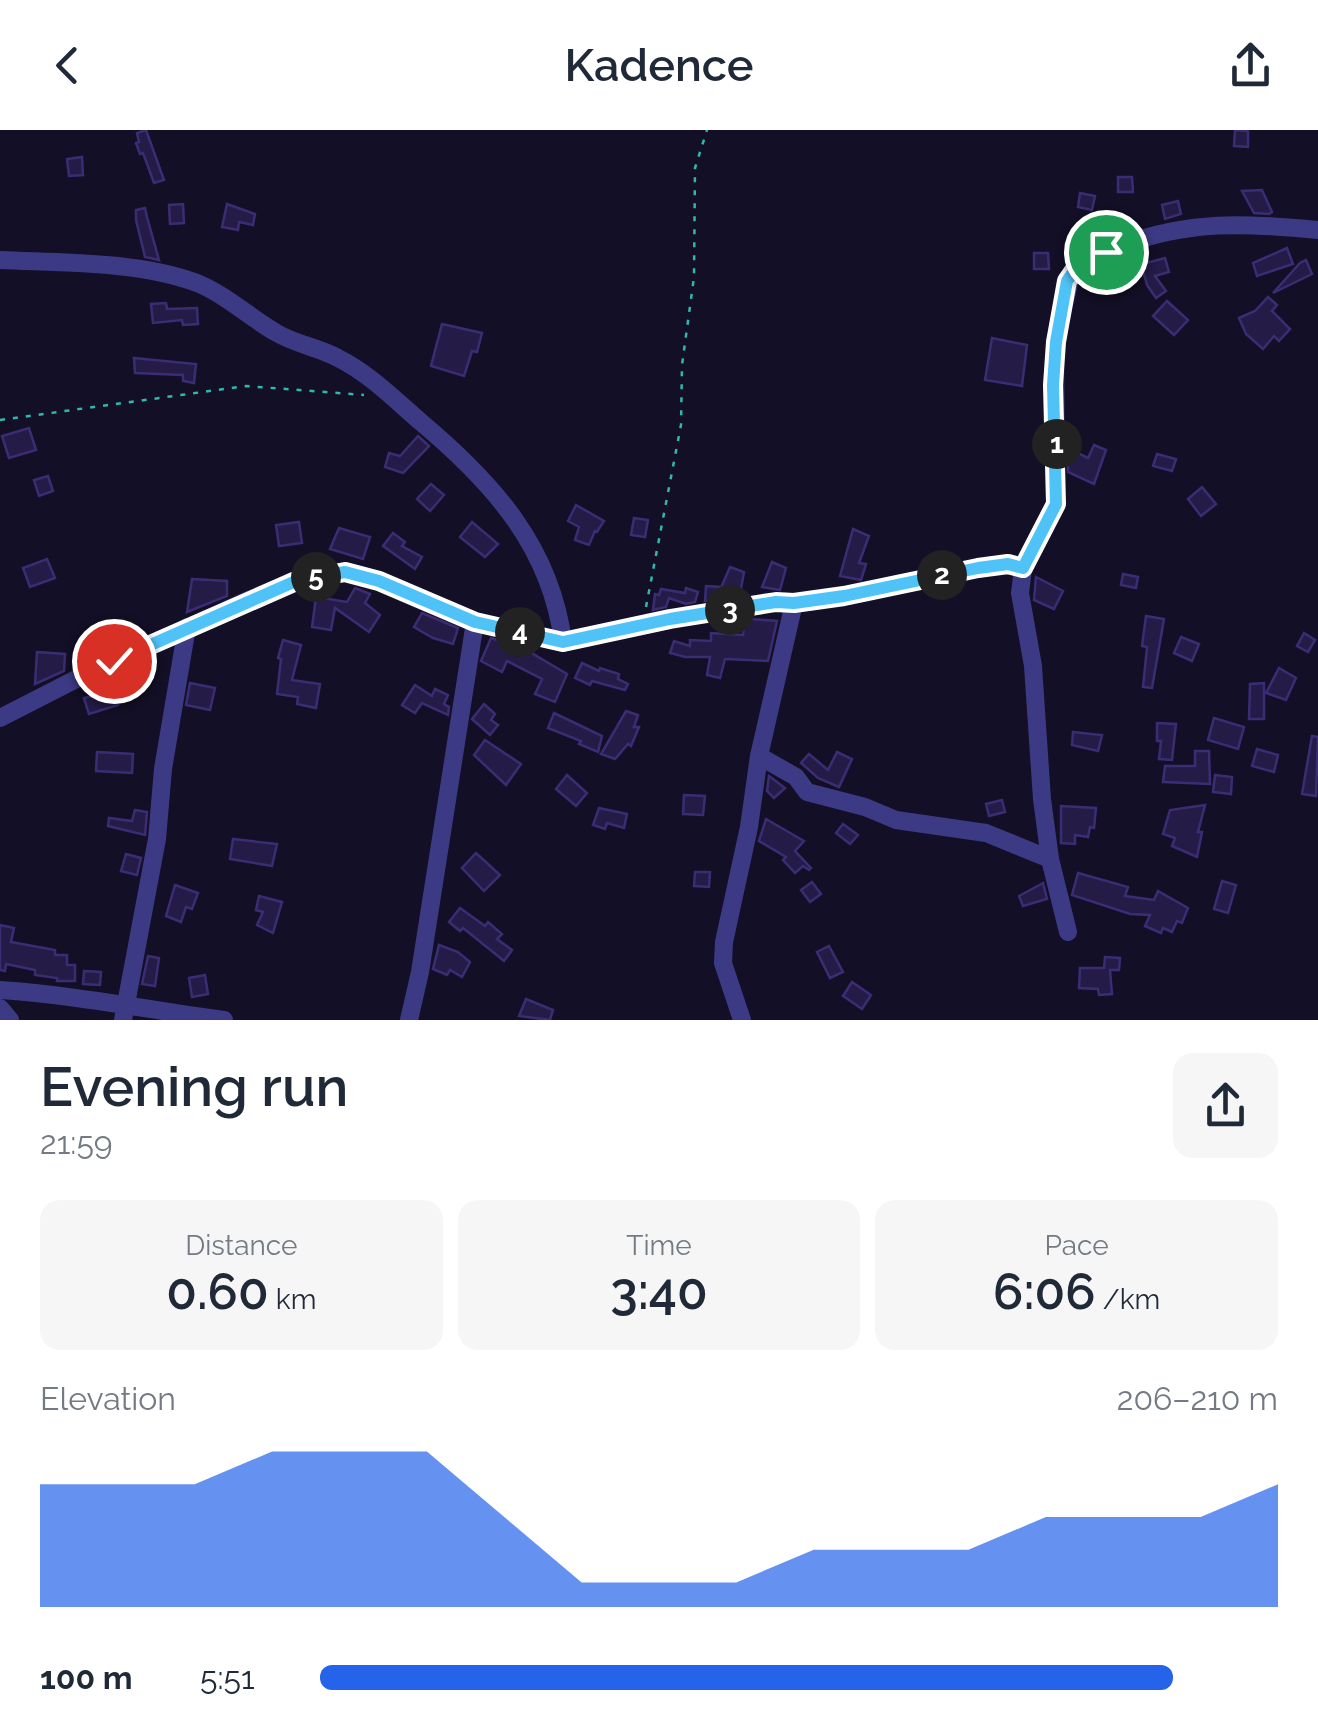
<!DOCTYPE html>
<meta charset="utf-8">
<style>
:root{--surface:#fff;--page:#f6f6f7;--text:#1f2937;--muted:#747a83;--accent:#2563eb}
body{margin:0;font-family:Raleway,sans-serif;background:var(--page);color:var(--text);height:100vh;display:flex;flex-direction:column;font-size:38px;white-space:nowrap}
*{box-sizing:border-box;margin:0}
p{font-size:32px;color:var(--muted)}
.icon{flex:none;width:55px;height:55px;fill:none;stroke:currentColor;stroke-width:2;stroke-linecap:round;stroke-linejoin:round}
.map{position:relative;height:890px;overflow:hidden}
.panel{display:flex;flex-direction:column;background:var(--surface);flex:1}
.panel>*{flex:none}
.pin{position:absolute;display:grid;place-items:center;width:85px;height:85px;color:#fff;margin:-42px;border:5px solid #fff;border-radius:50%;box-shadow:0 2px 10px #0007}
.km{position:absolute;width:50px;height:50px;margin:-25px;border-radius:50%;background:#222;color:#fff;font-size:28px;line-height:50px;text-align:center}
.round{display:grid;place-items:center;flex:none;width:105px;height:105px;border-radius:20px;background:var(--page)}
.overview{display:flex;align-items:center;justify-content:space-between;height:170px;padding:0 40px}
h1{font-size:55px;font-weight:600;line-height:75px}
.stats{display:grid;grid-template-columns:repeat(3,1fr);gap:15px;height:170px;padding:10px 40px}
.stats div{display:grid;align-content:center;border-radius:20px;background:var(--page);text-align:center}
.stats b{font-size:50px;font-weight:600}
.stats small{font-size:28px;font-weight:400}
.stats p{font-size:28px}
.chart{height:280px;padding:20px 40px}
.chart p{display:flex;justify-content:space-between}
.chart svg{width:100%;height:180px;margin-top:10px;fill:var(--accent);opacity:.7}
ul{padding:0 40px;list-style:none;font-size:32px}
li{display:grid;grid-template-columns:160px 120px 1fr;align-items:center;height:75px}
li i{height:25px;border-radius:12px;background:var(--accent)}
header{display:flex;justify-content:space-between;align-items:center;height:130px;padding:0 40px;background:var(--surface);font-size:45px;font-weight:600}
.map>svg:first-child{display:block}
.building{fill:#241b47;stroke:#3b2d73;stroke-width:2.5}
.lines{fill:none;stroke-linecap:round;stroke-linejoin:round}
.path{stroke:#2fb8b0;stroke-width:2.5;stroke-dasharray:5 8;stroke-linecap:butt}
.minor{stroke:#3d3a85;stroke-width:18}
.route-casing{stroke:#fff;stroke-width:20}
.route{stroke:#4fc3f7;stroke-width:12}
</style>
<header><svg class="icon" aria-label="back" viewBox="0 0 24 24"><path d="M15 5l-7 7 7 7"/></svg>Kadence<svg class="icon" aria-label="share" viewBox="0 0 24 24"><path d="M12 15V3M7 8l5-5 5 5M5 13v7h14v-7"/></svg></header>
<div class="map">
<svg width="1318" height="890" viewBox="0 0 1318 890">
<rect width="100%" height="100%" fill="#130f26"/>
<g class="building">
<path d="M146 0 164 50 154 53 143 23 140 24 136 13 139 12 137 3Z"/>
<path d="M1235 0 1248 1V17L1234 16Z"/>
<path d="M82 27 83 45 69 46 67 29Z"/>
<path d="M1118 47H1132L1133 62H1118Z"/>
<path d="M1262 60 1272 82 1269 84 1254 83 1242 61Z"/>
<path d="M1080 63 1095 66 1092 80 1078 77Z"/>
<path d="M1178 71 1181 84 1165 89 1162 75Z"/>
<path d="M183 74 184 93 170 94 169 75Z"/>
<path d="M227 74 255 84 253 95 239 92 238 100 222 97Z"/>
<path d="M145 78 147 87 159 130 145 127 136 90V80Z"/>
<path d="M1287 118 1293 134 1257 146 1253 133Z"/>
<path d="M1034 123H1048L1049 139H1034Z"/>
<path d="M1139 125 1146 133 1165 128 1169 142 1155 146 1166 161 1156 168 1147 155Z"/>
<path d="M1306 130 1312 144 1273 163 1300 133Z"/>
<path d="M1268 167 1277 175 1272 181 1290 199 1279 211 1274 206 1263 219 1246 204 1239 188 1255 181Z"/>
<path d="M1167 171 1188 190 1174 205 1153 186Z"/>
<path d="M166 173 167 179 197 178 198 194 183 195 182 190 153 193 151 174Z"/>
<path d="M442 194 482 203 477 222 472 221 464 246 431 236Z"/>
<path d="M992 208 1027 215 1022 256 985 250Z"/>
<path d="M134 228 196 234 194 253 183 251V245L135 243Z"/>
<path d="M29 298 36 320 9 328 2 306Z"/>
<path d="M418 306 429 316 403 343 385 337 389 323 400 326Z"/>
<path d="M1094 315 1106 320 1094 354 1068 342V334L1074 321 1088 328Z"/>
<path d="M1157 324 1176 329 1172 341 1153 336Z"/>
<path d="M48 346 53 361 39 366 34 350Z"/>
<path d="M431 354 444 365 430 381 417 369Z"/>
<path d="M1202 357 1216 374 1201 386 1188 369Z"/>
<path d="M576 375 604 391 597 402 595 401 589 415 575 410 579 397 568 391Z"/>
<path d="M634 388 648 390 645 407 631 405Z"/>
<path d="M299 392 302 413 279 416 276 395Z"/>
<path d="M472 392 498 414 485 427 460 407Z"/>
<path d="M339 398 370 407 363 429 330 419Z"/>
<path d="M853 399 869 406 859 433 866 434 861 450 840 446Z"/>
<path d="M393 403 405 412 402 416 422 427 415 439 383 416Z"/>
<path d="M47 429 55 448 30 457 23 438Z"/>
<path d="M772 432 786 438 780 460 762 457Z"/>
<path d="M730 437 744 442 740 465 720 464 719 468 705 471 706 456 721 457 720 460Z"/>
<path d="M1123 444 1138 447 1136 458 1121 455Z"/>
<path d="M1036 447 1063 461 1054 479 1034 470Z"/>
<path d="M192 449 227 451V466L187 482Z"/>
<path d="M355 458 370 464 365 473 380 485 369 502 335 478 331 500 312 497 316 467 347 472Z"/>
<path d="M686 458 698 462 695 472 686 474 669 468 666 477 653 480 655 464 659 465 661 459 685 463Z"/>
<path d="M422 483 458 498 453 514 433 508 414 497Z"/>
<path d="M1146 486 1164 489 1152 558 1143 557 1147 517 1142 516Z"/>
<path d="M751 489 777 491 768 531 725 529 720 548 707 545 710 527H685L670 523 674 511 690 516V510L711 511V503L743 505 745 490Z"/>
<path d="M1304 503 1315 510 1308 522 1297 516Z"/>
<path d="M1181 507 1199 514 1192 531 1174 523Z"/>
<path d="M491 508 528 521 567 544 555 572 535 564 542 549 507 531 502 542 481 531Z"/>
<path d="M283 510 301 515 292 550 320 554 316 578 297 574 298 567 277 564 281 529 278 528Z"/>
<path d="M37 522 65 524 64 541 35 554Z"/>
<path d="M582 533 599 541 600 538 619 544 618 549 628 554 625 560 592 551 590 555 575 548Z"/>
<path d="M1279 538 1296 548 1286 570 1266 563Z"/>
<path d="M190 553 215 558 210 580 186 575Z"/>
<path d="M1264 553V589H1249L1250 554Z"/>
<path d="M415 555 432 566 435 559 448 565 444 574 449 577 448 585 422 573 415 583 402 575Z"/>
<path d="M113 560 118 575 89 584 84 568Z"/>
<path d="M484 574 495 584 491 590 498 595 490 605 472 589Z"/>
<path d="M626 581 638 585 634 597H639L631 616 628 614 615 629 601 624Z"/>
<path d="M554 583 602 606 598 622 579 614 581 611 548 598Z"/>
<path d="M1214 588 1244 597 1238 619 1208 610Z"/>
<path d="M1157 593 1176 594 1172 630 1159 629 1161 611H1157Z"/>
<path d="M1073 602 1102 605 1098 621 1072 615Z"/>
<path d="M1312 606 1318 607 1316 666 1302 664Z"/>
<path d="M485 610 521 634 506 655 474 625Z"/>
<path d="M1257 619 1278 625 1274 642 1252 636Z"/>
<path d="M1195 621H1209L1210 654 1163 652 1165 636H1195Z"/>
<path d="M97 622 133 624 132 643 96 641Z"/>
<path d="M837 622 852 629 839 657 818 648 801 633 809 624 828 640Z"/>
<path d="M567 645 587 663 576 676 556 659Z"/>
<path d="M1215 645 1232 647 1231 664 1213 662Z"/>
<path d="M769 646 785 658 774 668 767 661Z"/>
<path d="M684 665 705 666 703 685 683 684Z"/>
<path d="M1002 670 1005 682 989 686 986 674Z"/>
<path d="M1205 675 1198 702H1202L1197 727 1172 716 1175 708 1163 704 1170 680Z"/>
<path d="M1061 676 1096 678 1094 698 1090 697 1088 707 1075 705V714L1061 713Z"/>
<path d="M599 678 627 684 624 698 607 693 605 699 593 695Z"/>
<path d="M135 680 147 682 145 705 108 696 109 688 132 691Z"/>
<path d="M766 689 804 711 795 721 811 738 809 740 803 736 795 743 783 730 786 727 759 711Z"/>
<path d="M843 694 858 705 850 714 836 703Z"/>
<path d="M233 709 277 714 272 736 230 729Z"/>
<path d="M476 723 500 745 484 761 462 738Z"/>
<path d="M126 724 141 728 137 745 121 741Z"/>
<path d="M695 742H710L709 757 694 756Z"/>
<path d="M1078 743 1128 757 1125 766 1154 770 1158 761 1188 778 1182 793 1177 791 1172 802 1163 798 1161 803 1145 796 1150 785 1130 784 1072 765Z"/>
<path d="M1222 751 1236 755 1228 783 1214 779Z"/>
<path d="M812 752 821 764 810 772 801 760Z"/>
<path d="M1043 753 1047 769 1023 776 1019 766Z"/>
<path d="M175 755 198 763 192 779 186 777 181 792 166 786Z"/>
<path d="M259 766 282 772 273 803 257 795 263 782 256 780Z"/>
<path d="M460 778 485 796 488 792 502 804 497 809 512 820 504 831 463 798 460 801 449 792Z"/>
<path d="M0 795 14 798 11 812 55 820V825H67V835H75V851H57V848L35 845V840L6 834 5 841 0 840Z"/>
<path d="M439 815 458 822 470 832 462 847 450 840 447 845 433 839Z"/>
<path d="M829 816 843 842 830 848 817 822Z"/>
<path d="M148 826 159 828 155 856 142 854Z"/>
<path d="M1105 827 1120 828 1119 840H1110L1112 864 1099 865 1098 859 1079 858 1080 838H1104Z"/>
<path d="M84 841 101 842 100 855 83 854Z"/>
<path d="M205 845 208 864 192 867 189 848Z"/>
<path d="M852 852 871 865 862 879 843 866Z"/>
<path d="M526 869 553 880 550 890 519 886Z"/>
</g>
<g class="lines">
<g class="path">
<path d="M0 290 246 256 364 265"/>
<path d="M646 477 681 295 682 235 694 147 695 38 707 0"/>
</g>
<g class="minor">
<path d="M0 130C63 133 137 131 197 153 226 165 248 186 275 202 294 214 318 217 338 228 370 244 395 270 422 293 493 353 551 417 563 512"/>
<path d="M1023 439 1020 463 1033 536 1042 669 1050 729 1068 802"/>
<path d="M0 588 88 543 251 469 296 451 345 442 379 451 475 492 563 512 670 489 776 472 794 473 844 466 979 438 1008 434 1023 439 1056 374 1055 212 1072 141C1086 129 1103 123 1120 116 1189 90 1246 93 1318 100"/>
<path d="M759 626 796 647 807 662 865 677 896 690 986 703 1050 729"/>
<path d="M0 860C76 865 148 880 224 890"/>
<path d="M0 878 10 890"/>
<path d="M123 890 157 709 163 639 187 497"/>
<path d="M409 890 420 842 475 492"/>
<path d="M742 890 723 833 724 812 749 697 759 626 794 473"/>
</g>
</g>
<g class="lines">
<defs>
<path id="route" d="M114 531 296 451 345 442 379 451 475 492 563 512 670 489 776 472 794 473 844 466 978 438 1008 434 1023 438 1056 374 1053 255 1056 212 1067 151 1079 134 1106 122"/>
</defs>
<use href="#route" class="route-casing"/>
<use href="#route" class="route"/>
</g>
</svg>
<div class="pin" style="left:1106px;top:122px;background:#1e9e55"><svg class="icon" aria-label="arrive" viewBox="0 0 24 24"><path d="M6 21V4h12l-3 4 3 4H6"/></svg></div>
<div class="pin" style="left:114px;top:531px;background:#d93025"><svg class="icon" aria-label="check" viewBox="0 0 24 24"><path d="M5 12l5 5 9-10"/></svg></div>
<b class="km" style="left:1057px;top:314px">1</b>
<b class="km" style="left:942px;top:445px">2</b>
<b class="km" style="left:730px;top:480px">3</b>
<b class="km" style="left:520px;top:502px">4</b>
<b class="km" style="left:316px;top:447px">5</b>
</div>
<section class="panel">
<div class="overview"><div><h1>Evening run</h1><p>21:59</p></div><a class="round"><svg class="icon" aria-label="share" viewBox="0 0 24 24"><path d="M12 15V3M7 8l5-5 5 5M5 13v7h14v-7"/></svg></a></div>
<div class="stats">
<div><p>Distance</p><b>0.60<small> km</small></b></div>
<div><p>Time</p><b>3:40</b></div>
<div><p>Pace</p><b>6:06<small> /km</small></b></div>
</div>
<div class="chart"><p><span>Elevation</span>206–210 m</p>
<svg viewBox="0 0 160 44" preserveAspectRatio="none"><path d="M0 44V14L10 14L20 14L30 6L40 6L50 6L60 22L70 38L80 38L90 38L100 30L110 30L120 30L130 22L140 22L150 22L160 14V44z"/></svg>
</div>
<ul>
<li><b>100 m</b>5:51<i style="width:89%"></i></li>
</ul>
</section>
